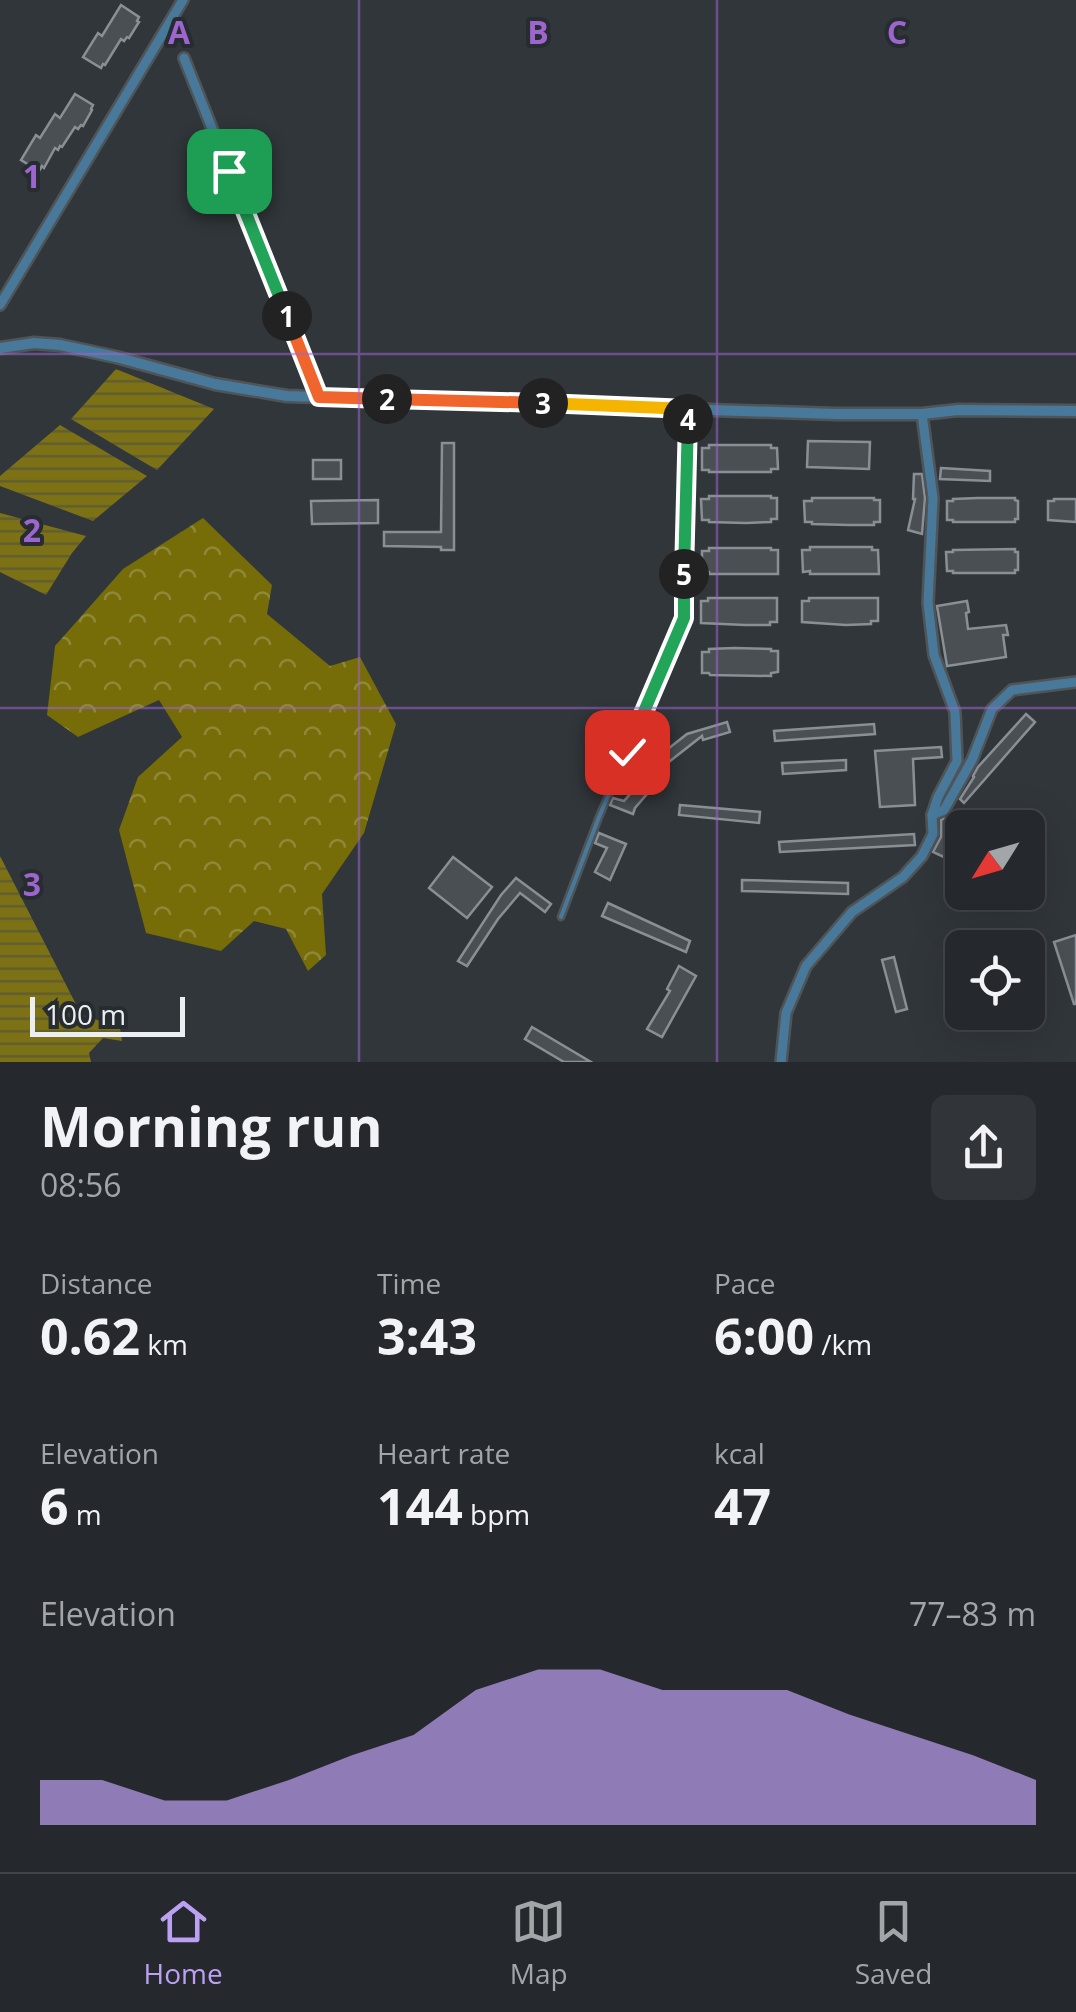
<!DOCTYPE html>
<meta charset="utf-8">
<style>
:root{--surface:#25282c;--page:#313438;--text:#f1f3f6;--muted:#a3a6a9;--line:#424448;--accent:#bca0f2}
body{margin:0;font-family:"Open Sans",sans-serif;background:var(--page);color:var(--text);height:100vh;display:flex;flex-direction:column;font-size:38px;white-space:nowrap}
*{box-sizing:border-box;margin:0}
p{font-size:32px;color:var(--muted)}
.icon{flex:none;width:55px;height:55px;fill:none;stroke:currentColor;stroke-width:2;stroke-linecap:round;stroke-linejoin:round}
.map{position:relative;height:1062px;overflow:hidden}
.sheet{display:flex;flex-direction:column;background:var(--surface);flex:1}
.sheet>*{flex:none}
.needle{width:65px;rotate:233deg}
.buttons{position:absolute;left:945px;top:810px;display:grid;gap:20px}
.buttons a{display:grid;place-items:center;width:100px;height:100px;border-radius:15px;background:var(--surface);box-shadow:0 10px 40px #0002,0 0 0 2px var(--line);font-size:50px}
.scale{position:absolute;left:30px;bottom:25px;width:155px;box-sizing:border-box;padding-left:10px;border:5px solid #eceff2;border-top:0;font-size:28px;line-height:35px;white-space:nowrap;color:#eceff2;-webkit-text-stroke:8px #272c30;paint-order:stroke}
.pin{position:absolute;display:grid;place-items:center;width:85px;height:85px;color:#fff;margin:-42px;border-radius:20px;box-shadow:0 5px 15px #0006}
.km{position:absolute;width:50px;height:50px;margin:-25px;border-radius:50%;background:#222;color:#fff;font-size:28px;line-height:50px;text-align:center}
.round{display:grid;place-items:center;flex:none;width:105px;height:105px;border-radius:15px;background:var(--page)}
.overview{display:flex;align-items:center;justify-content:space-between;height:170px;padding:0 40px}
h1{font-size:55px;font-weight:700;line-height:75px}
.stats{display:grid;grid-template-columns:repeat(3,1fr);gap:15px;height:170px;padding:10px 40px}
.stats div{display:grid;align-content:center}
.stats b{font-size:50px;font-weight:700}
.stats small{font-size:28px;font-weight:400}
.stats p{font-size:28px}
.chart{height:280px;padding:20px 40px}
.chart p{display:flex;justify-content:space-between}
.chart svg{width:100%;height:180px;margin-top:10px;fill:var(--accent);opacity:.7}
.tab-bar{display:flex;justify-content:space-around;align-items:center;height:140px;border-top:2px solid var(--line);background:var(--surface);font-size:28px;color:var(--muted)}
.tab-bar a{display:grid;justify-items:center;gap:5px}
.tab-bar .on{color:var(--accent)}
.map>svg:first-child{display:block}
.forest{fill:url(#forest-crowns)}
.water{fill:url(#water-rules)}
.building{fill:#4a4f53;stroke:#898f94;stroke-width:2.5}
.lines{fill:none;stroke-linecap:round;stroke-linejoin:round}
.service-casing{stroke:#4f5457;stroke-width:9}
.minor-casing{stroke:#4f5457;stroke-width:14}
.tertiary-casing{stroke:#4f5457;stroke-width:15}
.service{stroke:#48799b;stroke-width:4}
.minor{stroke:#48799b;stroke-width:9}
.tertiary{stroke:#48799b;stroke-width:10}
.split-1-casing{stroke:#fff;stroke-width:20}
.split-2-casing{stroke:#fff;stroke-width:20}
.split-3-casing{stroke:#fff;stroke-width:20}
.split-4-casing{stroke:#fff;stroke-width:20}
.split-5-casing{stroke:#fff;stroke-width:20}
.split-6-casing{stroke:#fff;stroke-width:20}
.split-7-casing{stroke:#fff;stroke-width:20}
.split-1{stroke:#22a559;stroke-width:12}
.split-2{stroke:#f0652b;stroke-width:12}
.split-3{stroke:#f0652b;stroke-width:12}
.split-4{stroke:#f5b400;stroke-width:12}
.split-5{stroke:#22a559;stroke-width:12}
.split-6{stroke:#22a559;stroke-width:12}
.split-7{stroke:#f5b400;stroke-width:12}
.grid{fill:none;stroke:#9d66ce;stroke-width:2.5;stroke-opacity:0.55}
.grid-label{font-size:32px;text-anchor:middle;font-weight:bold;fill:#9d66ce;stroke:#272c30;stroke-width:8;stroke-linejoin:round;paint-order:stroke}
</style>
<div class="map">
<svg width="1076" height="1062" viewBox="0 0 1076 1062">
<defs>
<pattern id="forest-crowns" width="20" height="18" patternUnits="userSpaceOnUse" patternTransform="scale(2.5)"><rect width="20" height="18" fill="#766c08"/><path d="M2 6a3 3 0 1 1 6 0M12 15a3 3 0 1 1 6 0" fill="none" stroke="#908839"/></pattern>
<pattern id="water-rules" width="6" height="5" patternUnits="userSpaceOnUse" patternTransform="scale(2.5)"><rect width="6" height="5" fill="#7c7215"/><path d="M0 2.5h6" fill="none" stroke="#625d2f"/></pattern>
</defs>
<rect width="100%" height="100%" fill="#31363a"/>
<path class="forest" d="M203 518 272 585 267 614 330 666 360 657 396 724 364 833 322 894 326 955 308 971 286 929 254 921 221 951 146 933 119 830 138 777 182 737 159 700 78 737 47 715 55 646 123 569Z"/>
<g class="water">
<path d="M116 369 214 409 157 470 71 419Z"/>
<path d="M60 425 147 476 93 521 0 486V476Z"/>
<path d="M0 513 86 536 72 553 46 595 0 572Z"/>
<path d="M0 856 81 1014 120 1028 122 1041 103 1038 89 1053 91 1062H0Z"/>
</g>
<g class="building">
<path d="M121 5 139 17 137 21 139 22 129 38 127 37 124 41 121 39 105 65 103 64 101 68 83 57 98 33 102 36Z"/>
<path d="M75 94 93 105 91 109 92 110 83 126 81 125 78 129 75 127 62 147 60 146 58 150 55 148 44 168 42 166 39 171 21 160 36 135 40 138 55 114 60 118Z"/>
<path d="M808 441 870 442 869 469 807 467Z"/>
<path d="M442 443H454V550H441V547L384 546V532H441Z"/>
<path d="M709 445H771V448H777L778 469H771V472H709V470H702V448H709Z"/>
<rect x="313" y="460" width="28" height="19"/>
<path d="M941 468 990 471V481L940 479Z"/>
<path d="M914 474H922L925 498 922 534 908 530 915 499H913Z"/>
<path d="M709 496H771V498H777V519H771V522L746 523 709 522V520H702L701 499H709Z"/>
<path d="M812 498H874V500H880V522H874V525H849L812 524V522H805L804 501H812Z"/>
<path d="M978 498H1015V500L1018 501V519H1015V522H953V520H947V501H953V499Z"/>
<path d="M1054 499H1076V522L1048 520V501H1054Z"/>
<path d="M378 500V523L312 524 311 501Z"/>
<path d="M810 547H872V550H878L879 574H810V571L803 572 802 550H810Z"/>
<path d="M709 548H771V550H778V574H709V572H702V551H709Z"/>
<path d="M1015 549V552H1018V570H1015V573H953V571H947L946 552H953V550Z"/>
<path d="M708 598H777V622H770V625H745L701 623V601H708Z"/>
<path d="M809 598H878V621H871V624L846 625 802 622V601H809Z"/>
<path d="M967 601 969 612 966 613 968 629 1006 625 1008 635H1003L1006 657 947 666 937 606Z"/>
<path d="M734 648 771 649V651H778V672L771 673V676L710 675 709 673H702V652H709V649Z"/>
<path d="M1026 714 1035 722 964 803 960 799 974 777 973 776 978 767Z"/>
<path d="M727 722 730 732 703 740 702 736 665 765 659 756 687 734Z"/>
<path d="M874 724 875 734 775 741 774 731Z"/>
<path d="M941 747 942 757 913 759 915 805 880 807 875 751Z"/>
<path d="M846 760V770L783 774 782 763Z"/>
<path d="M651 770 661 778 635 808 633 814 610 805 613 798 624 801Z"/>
<path d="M680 805 760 812 759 823 679 815Z"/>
<path d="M947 817 962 824V837L957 835 946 858 933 852 941 837V820Z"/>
<path d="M599 833 626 844 610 880 595 872 607 848 595 843Z"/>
<path d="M914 834 915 845 780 852 779 842Z"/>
<path d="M453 857 492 887 467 918 429 888Z"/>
<path d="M516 878 551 904 545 912 520 893 498 919 467 966 458 961 501 895Z"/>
<path d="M742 880 848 883V894L742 891Z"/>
<path d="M608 903 690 941 686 952 602 916Z"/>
<path d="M1076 935V1004H1074L1054 942Z"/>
<path d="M894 957 907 1009 896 1012 882 960Z"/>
<path d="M679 966 696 976 662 1037 647 1029 670 991 667 989Z"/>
<path d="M532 1027 591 1062H564L525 1039Z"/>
</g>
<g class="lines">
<defs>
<path id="service" d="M561 917 599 817 684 618V512L689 409"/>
<g id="minor">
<path d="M184 58 319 397"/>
<path d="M0 305 183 0"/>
<path d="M932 815 944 810 972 760 992 709 1012 690 1076 682"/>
<path d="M781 1062 786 1013 806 966 852 912 903 877 922 856 933 834 932 815 938 797 957 761 955 712 934 655 928 603 933 498 922 414"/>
</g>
<path id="tertiary" d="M0 348 34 343 60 345 116 357 215 384 287 396 836 414H922L958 410 1076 411"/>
</defs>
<use href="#service" class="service-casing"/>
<use href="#minor" class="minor-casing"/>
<use href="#tertiary" class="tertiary-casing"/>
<use href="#service" class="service"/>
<use href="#minor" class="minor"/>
<use href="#tertiary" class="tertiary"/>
</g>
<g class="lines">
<defs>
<path id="split-1" d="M229 171 287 316"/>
<path id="split-2" d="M287 316 319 397 387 399"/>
<path id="split-3" d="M387 399 543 403"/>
<path id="split-4" d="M543 403 689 409 688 419"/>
<path id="split-5" d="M684 574 688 419"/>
<path id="split-6" d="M640 721 684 618V574"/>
<path id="split-7" d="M627 752 640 721"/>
</defs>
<use href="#split-1" class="split-1-casing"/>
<use href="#split-2" class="split-2-casing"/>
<use href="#split-3" class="split-3-casing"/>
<use href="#split-4" class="split-4-casing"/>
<use href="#split-5" class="split-5-casing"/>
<use href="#split-6" class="split-6-casing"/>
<use href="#split-7" class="split-7-casing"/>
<use href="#split-1" class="split-1"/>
<use href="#split-2" class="split-2"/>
<use href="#split-3" class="split-3"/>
<use href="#split-4" class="split-4"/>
<use href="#split-5" class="split-5"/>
<use href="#split-6" class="split-6"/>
<use href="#split-7" class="split-7"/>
</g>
<path class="grid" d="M359 0V1062M717 0V1062M0 354H1076M0 708H1076"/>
<g class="grid-label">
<text x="179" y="44">A</text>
<text x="538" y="44">B</text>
<text x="897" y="44">C</text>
<text x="32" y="188">1</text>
<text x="32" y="542">2</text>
<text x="32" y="896">3</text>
</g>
</svg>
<div class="buttons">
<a><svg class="needle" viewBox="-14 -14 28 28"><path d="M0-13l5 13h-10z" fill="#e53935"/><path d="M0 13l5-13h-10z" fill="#a3a6a9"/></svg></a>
<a><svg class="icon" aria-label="locate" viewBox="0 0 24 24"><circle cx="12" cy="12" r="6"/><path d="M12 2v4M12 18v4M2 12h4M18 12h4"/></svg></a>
</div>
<div class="scale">100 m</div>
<div class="pin" style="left:229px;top:171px;background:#1e9e55"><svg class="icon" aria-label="arrive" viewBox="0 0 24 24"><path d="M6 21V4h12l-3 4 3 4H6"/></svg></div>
<div class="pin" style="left:627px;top:752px;background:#d93025"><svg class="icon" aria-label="check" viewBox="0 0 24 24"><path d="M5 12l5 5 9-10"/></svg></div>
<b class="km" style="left:287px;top:316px">1</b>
<b class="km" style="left:387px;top:399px">2</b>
<b class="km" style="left:543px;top:403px">3</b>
<b class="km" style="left:688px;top:419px">4</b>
<b class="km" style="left:684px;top:574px">5</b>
</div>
<section class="sheet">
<div class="overview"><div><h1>Morning run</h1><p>08:56</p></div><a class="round"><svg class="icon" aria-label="share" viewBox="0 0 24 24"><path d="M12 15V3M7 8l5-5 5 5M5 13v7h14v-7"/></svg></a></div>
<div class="stats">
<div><p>Distance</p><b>0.62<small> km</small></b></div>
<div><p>Time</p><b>3:43</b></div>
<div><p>Pace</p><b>6:00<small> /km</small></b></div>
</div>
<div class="stats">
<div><p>Elevation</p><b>6<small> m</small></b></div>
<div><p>Heart rate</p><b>144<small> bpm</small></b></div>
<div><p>kcal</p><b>47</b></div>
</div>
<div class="chart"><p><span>Elevation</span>77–83 m</p>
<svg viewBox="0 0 160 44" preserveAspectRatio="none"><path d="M0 44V33L10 33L20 38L30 38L40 33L50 27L60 22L70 11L80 6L90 6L100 11L110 11L120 11L130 17L140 22L150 27L160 33V44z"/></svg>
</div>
</section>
<nav class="tab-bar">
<a class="on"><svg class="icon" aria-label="home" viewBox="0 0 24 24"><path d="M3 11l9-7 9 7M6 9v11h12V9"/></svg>Home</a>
<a><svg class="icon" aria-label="map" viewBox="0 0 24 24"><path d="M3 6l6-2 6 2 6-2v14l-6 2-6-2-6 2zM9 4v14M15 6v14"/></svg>Map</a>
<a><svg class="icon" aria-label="saved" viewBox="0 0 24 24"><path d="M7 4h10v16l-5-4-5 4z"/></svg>Saved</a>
</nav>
